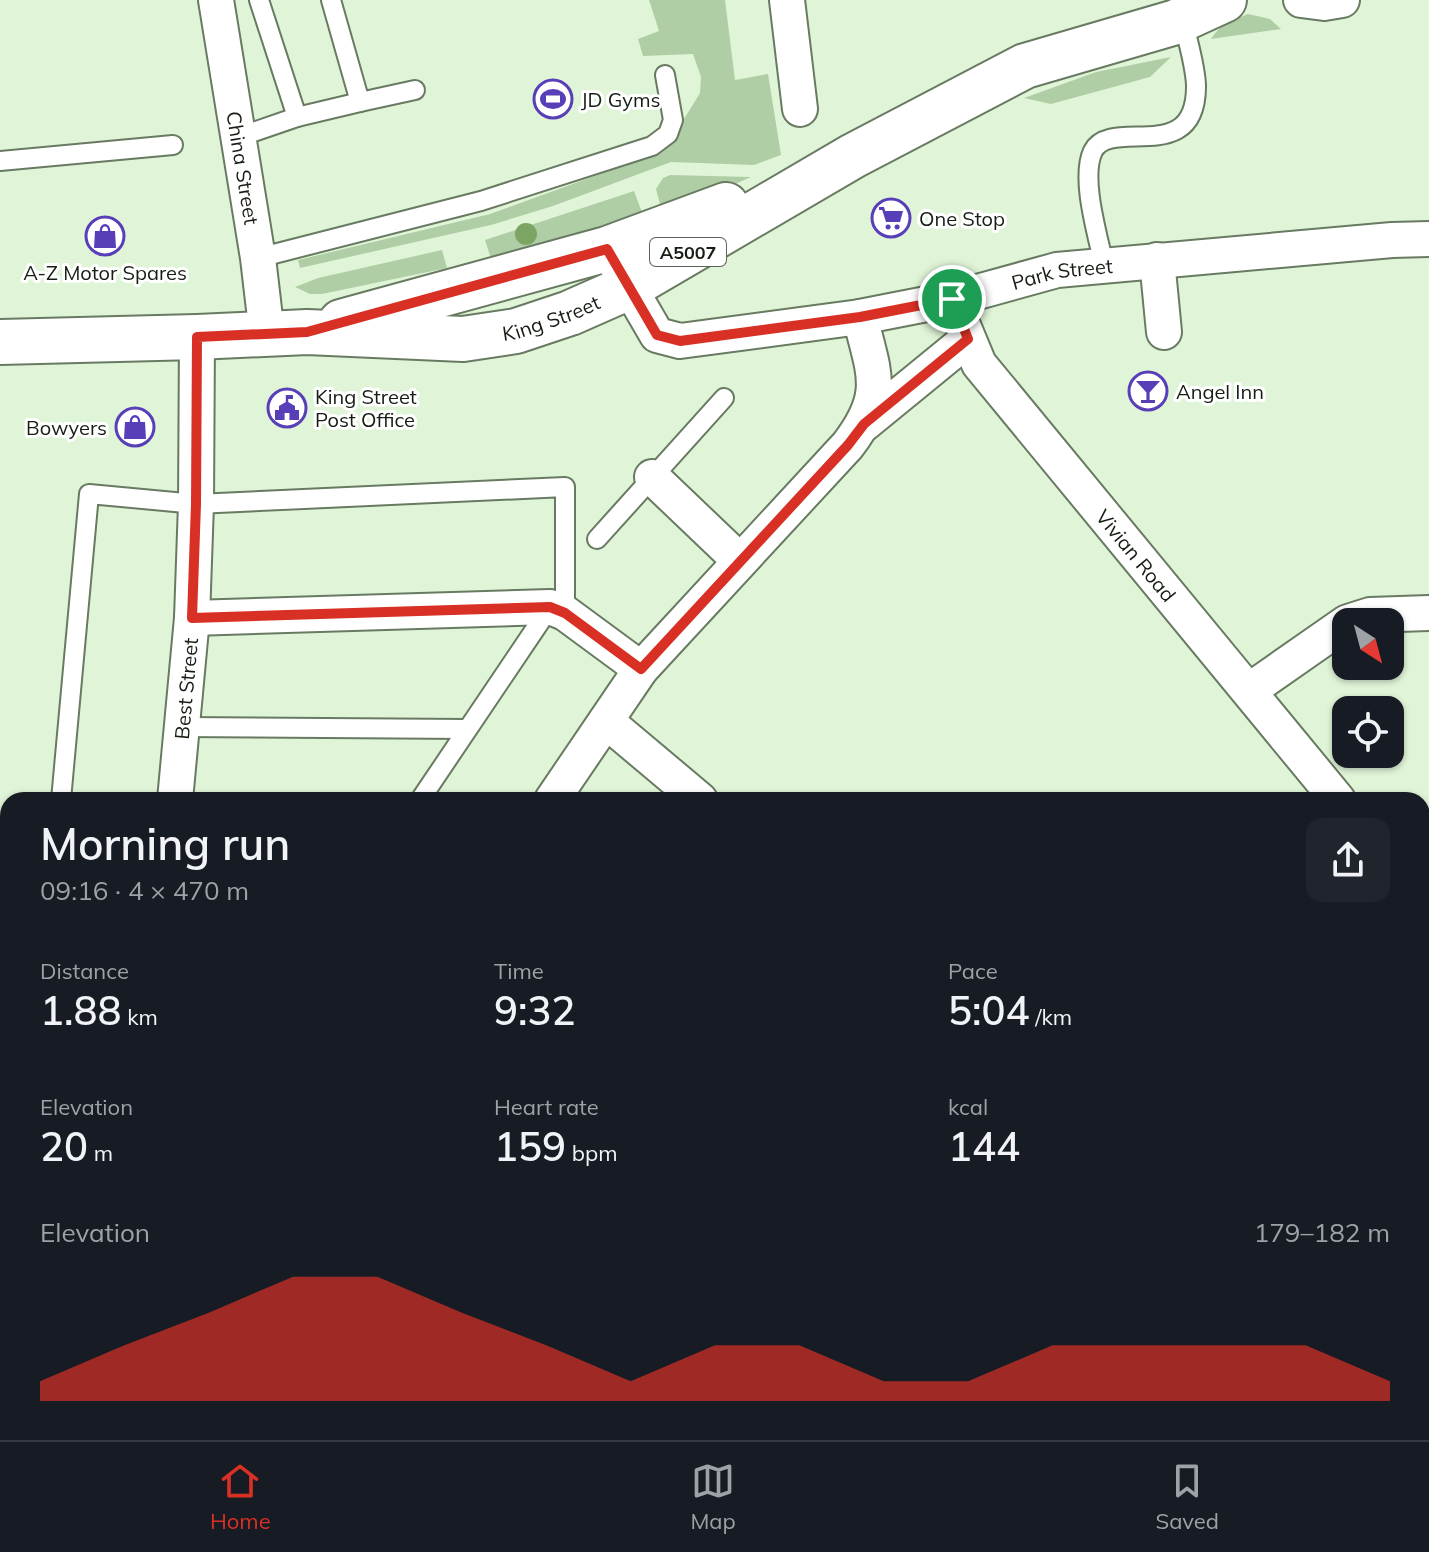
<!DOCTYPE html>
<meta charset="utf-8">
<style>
:root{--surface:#171b24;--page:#20242c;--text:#f1f3f6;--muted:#9ea1a6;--line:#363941;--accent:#d93025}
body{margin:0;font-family:Mulish,sans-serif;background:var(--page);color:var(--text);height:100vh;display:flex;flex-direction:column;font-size:30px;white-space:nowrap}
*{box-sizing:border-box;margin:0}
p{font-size:26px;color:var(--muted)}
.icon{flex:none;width:44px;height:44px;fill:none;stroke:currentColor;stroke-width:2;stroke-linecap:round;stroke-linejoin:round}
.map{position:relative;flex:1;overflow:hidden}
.drawer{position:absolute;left:0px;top:792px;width:1430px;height:648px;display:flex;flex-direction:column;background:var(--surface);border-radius:24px 24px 0 0;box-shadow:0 2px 6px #0004}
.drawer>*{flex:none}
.needle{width:52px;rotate:144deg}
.buttons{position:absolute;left:1332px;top:608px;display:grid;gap:16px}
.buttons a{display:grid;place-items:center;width:72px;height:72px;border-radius:16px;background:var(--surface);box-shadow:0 2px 6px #0004;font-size:40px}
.pin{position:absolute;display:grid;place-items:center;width:68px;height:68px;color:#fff;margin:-34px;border:4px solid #fff;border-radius:50%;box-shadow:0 2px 8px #0007}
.round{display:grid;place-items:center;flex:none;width:84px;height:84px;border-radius:16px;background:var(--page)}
.headline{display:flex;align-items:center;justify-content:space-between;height:136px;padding:0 40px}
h1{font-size:44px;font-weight:600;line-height:60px}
.stats{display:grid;grid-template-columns:repeat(3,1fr);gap:12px;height:136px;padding:8px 40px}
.stats div{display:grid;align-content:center}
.stats b{font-size:40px;font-weight:600}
.stats small{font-size:22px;font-weight:400}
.stats p{font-size:22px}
.chart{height:224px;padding:16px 40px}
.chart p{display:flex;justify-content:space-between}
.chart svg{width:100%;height:144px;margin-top:8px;fill:var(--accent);opacity:.7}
.tab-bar{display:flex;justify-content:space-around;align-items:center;height:112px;border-top:2px solid var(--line);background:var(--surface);font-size:22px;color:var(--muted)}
.tab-bar a{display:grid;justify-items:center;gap:4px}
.tab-bar .selected{color:var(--accent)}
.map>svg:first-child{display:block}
.green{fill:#b0cea5}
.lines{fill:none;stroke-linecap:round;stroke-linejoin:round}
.service-casing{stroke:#687a61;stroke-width:22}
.minor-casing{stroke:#687a61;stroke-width:38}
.primary-casing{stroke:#687a61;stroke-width:48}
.service{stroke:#fff;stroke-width:18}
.minor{stroke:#fff;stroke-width:34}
.primary{stroke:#fff;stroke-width:44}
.tree{fill:#7ca563}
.route-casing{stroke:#fff;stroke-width:16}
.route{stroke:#d93025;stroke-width:10}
.labels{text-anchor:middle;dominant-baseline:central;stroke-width:6;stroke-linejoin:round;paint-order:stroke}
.shield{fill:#fff;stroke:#5c615a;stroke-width:2}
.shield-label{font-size:18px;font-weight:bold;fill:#161d13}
.poi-label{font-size:20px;fill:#161d13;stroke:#fff;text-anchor:start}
.street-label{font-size:20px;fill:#161d13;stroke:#fff}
</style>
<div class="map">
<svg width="1429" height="1440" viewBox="0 0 1429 1440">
<rect width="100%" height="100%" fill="#e0f5d8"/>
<g class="green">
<path d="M649 0H725L735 80 768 74 781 155 754 165 671 162 553 206 491 225 300 268 298 260 490 214 652 155 668 145 700 93 701 77 693 54 643 56 638 39 659 31Z"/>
<path d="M1248 14 1270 19 1281 29 1211 39C1219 25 1233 20 1248 14Z"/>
<path d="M1171 57 1150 77 1051 104 1024 98 1096 72Z"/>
<path d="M670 175 751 177 724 189 661 208 656 189 663 178Z"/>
<path d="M634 191 644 218 491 259 485 240Z"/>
<path d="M442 250 447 268 322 294H310L295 287 318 278Z"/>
<path d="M1429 1263V1440H1194L1205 1432H1422V1268Z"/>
<path d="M0 1366 8 1380V1432H29L27 1440H0Z"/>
<path d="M158 1432H490L501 1440H171Z"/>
</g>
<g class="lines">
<defs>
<g id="service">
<path d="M259 0 297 117"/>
<path d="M360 102 415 90"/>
<path d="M239 137 297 117 360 102 331 0"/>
<path d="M0 161 173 145"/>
<path d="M258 258 481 201 652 146 668 134 673 120 665 75"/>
<path d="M1104 265C1098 236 1080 178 1093 151 1111 116 1197 168 1196 85 1195 63 1187 40 1183 19"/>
<path d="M597 539 724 398"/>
<path d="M181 727 467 729"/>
<path d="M61 800 89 494 196 504 565 487V613"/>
<path d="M420 800 550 607"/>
<path d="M0 850 8 851"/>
<path d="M1422 1127 1429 1137"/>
<path d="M1422 1251 1429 1246"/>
<path d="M519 1432 529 1440"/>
<path d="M773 1440 783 1432"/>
<path d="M1167 1440 1178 1432"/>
</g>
<g id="minor">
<path id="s1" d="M216 0 258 258 267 335"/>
<path d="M787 0 800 109"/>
<path d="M1301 0 1324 3 1342 0"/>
<path d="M1157 260 1164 332"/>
<path id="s2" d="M618 268 657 335 680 341 860 317 952 299 1057 270 1392 240 1429 239"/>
<path id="s3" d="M952 299 979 364 1338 800"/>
<path d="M864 424 968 339"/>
<path d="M652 477 740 561"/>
<path d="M192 618 550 607 565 613 641 669"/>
<path d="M1348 622 1370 615 1429 613"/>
<path d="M1250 690 1346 623"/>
<path d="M606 721 700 800"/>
<path id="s4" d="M175 800 192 618 196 504 197 337"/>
<path d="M552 800 641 669 848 445C887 394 874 374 860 317"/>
<path d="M1422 904 1429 913"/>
<path d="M0 971 8 972"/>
<path d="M1422 1080 1429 1074"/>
<path d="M0 1205 8 1193"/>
<path d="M0 1306 8 1319"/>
<path d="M710 1432 721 1440"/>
<path d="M98 1440 105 1432"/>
<path d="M979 1440 990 1432"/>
</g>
<g id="primary">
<path d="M341 322 607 249 726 205"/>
<path id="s5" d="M0 342 197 337 307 332 463 339 516 331 570 313 629 287 853 156 1025 66 1176 22 1224 0"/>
</g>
</defs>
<use href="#service" class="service-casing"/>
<use href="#minor" class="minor-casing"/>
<use href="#primary" class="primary-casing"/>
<use href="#service" class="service"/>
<use href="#minor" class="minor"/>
<use href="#primary" class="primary"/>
</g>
<circle class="tree" cx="526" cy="234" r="11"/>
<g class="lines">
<defs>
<path id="route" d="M607 249 657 335 680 341 860 317 952 299 968 339 864 424 848 445 641 669 565 613 550 607 192 618 196 504 197 337 307 332Z"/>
</defs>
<use href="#route" class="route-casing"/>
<use href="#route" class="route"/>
</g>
<defs>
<symbol id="stadium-ring" viewBox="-11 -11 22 22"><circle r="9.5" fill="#fff" stroke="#593fb7" stroke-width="1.5"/><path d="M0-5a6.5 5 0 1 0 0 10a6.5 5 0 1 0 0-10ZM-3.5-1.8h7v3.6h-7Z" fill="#593fb7"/></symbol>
<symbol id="supermarket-ring" viewBox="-11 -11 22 22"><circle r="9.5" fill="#fff" stroke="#593fb7" stroke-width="1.5"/><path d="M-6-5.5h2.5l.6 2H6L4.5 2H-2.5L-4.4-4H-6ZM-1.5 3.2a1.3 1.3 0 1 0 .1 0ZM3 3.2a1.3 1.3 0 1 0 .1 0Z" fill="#593fb7"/></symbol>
<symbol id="shop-ring" viewBox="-11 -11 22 22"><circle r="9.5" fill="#fff" stroke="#593fb7" stroke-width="1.5"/><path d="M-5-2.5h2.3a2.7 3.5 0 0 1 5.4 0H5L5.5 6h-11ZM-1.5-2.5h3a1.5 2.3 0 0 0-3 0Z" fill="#593fb7"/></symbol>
<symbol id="bar-ring" viewBox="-11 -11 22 22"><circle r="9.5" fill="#fff" stroke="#593fb7" stroke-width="1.5"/><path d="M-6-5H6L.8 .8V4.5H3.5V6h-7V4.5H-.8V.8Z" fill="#593fb7"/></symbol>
<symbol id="civic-ring" viewBox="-11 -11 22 22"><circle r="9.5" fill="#fff" stroke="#593fb7" stroke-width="1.5"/><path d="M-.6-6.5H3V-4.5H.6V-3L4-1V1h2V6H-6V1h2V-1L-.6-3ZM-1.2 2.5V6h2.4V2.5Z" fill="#593fb7"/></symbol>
</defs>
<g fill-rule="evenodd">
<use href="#stadium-ring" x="531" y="77" width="44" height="44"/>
<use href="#supermarket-ring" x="869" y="196" width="44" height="44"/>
<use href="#shop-ring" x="83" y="214" width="44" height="44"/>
<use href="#bar-ring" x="1126" y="369" width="44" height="44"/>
<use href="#civic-ring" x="265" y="386" width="44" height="44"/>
<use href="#shop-ring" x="113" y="405" width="44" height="44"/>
</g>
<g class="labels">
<rect class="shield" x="650" y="238" width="76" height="28" rx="6"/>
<g class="shield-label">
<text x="688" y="252">A5007</text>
</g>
<g class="poi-label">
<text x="581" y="99">JD Gyms</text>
<text x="919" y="218">One Stop</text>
<text x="105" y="272" text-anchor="middle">A-Z Motor Spares</text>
<text x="1176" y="391">Angel Inn</text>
<text x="315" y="396">King Street<tspan x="315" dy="23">Post Office</tspan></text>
<text x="107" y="427" text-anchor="end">Bowyers</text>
</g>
<g class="street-label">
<text stroke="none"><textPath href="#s1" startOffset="170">China Street</textPath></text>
<text stroke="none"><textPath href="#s2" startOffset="490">Park Street</textPath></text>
<text stroke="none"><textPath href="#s5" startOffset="554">King Street</textPath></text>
<text stroke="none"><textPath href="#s3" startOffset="318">Vivian Road</textPath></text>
<text stroke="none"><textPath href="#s4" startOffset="112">Best Street</textPath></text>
</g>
</g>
</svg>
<div class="buttons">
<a><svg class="needle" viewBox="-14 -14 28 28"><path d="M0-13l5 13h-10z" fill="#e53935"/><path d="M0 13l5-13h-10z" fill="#9ea1a6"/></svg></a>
<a><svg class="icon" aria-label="locate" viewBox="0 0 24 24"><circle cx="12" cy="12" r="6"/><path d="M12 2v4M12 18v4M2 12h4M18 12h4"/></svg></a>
</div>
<div class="pin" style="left:952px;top:299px;background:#1e9e55"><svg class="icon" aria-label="arrive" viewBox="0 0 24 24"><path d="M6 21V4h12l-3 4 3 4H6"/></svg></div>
<section class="drawer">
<div class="headline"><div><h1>Morning run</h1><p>09:16 · 4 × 470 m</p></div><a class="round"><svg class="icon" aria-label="share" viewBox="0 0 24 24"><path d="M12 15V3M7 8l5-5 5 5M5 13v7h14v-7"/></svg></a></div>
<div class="stats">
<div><p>Distance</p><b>1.88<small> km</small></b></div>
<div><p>Time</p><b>9:32</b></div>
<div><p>Pace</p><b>5:04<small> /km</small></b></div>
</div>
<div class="stats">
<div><p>Elevation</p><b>20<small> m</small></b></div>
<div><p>Heart rate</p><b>159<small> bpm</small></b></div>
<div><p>kcal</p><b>144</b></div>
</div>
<div class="chart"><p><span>Elevation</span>179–182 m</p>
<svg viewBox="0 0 160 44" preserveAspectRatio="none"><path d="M0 44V38L10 27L20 17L30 6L40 6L50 17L60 27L70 38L80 27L90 27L100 38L110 38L120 27L130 27L140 27L150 27L160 38V44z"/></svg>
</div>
</section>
</div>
<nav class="tab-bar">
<a class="selected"><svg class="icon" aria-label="home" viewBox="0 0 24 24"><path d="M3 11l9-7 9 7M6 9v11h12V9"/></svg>Home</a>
<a><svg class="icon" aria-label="map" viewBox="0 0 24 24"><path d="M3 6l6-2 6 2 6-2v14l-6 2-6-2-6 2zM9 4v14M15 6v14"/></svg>Map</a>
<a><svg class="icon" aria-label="saved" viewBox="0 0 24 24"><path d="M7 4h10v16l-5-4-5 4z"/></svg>Saved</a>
</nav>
